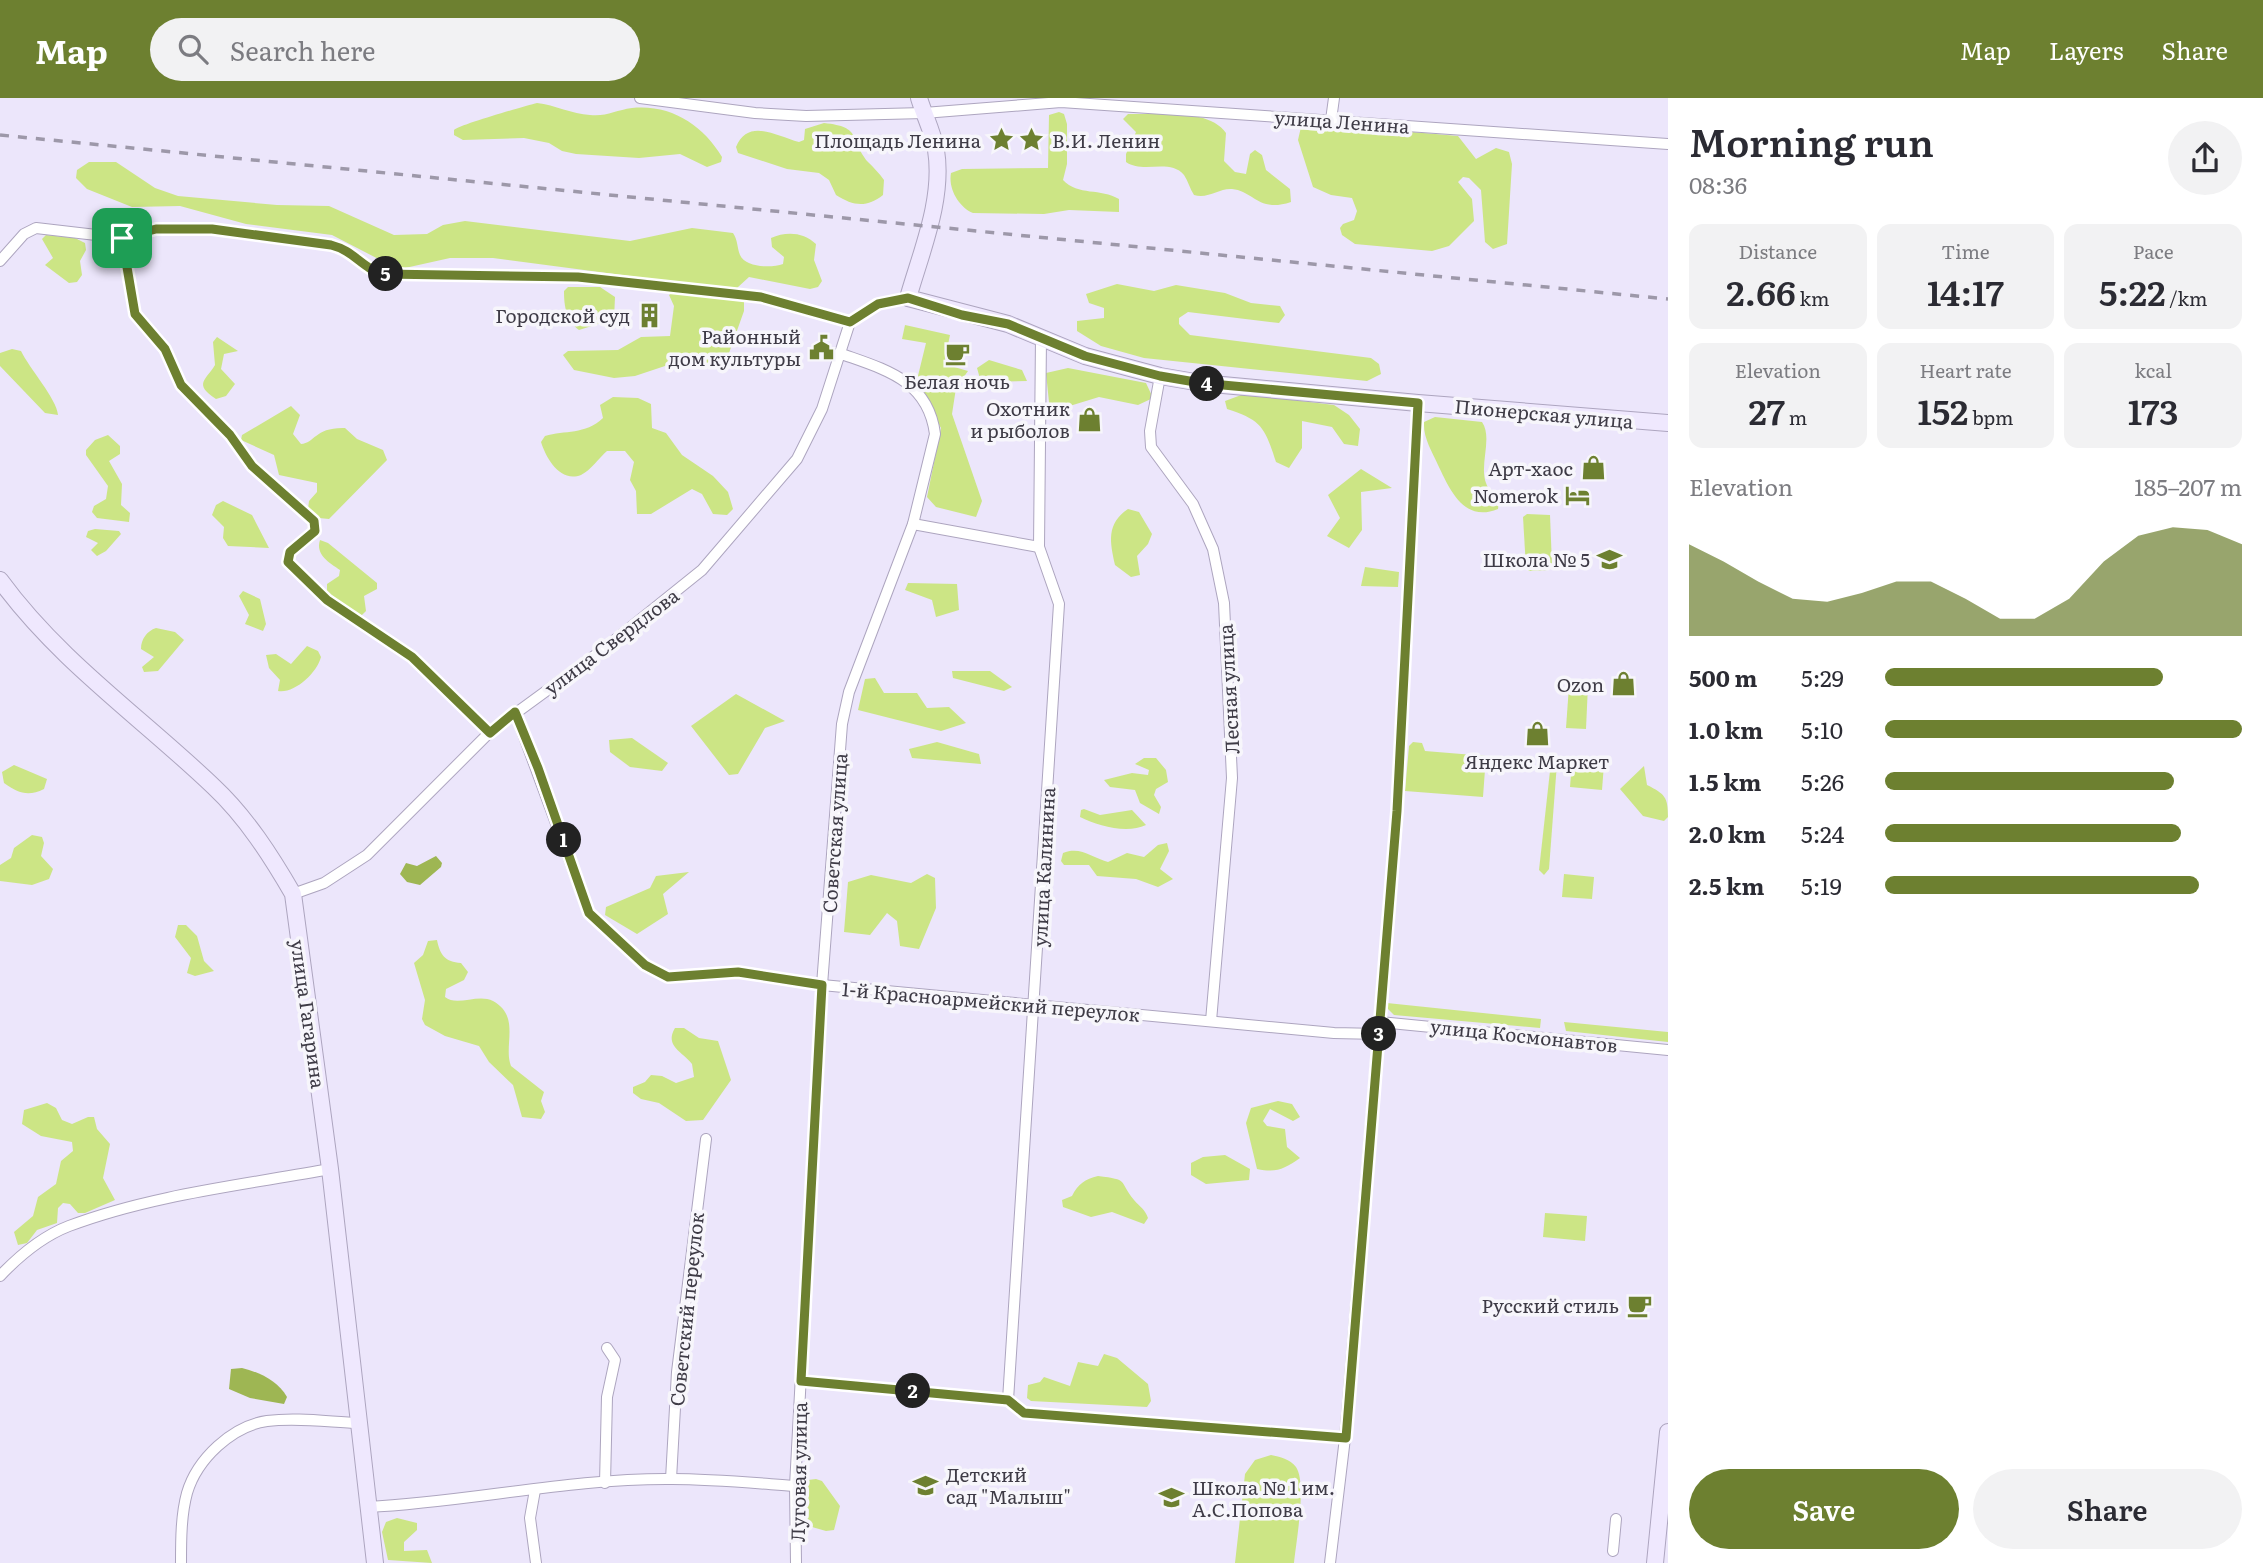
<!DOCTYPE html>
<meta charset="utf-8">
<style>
:root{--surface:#fff;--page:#f2f2f3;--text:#2b2b33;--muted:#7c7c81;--accent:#6d8030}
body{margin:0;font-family:Literata,serif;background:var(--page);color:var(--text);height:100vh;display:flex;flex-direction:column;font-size:26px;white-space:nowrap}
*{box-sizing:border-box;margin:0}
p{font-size:23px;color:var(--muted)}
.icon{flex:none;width:38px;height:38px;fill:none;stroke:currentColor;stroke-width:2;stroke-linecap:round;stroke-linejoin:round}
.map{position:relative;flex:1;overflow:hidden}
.sheet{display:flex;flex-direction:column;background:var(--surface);width:595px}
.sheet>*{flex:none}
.pin{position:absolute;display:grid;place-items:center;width:60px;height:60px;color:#fff;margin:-30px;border-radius:14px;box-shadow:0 4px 10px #0006}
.km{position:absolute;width:35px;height:35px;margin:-18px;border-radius:50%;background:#222;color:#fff;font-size:19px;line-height:35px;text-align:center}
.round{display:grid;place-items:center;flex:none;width:74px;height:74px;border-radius:37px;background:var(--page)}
.head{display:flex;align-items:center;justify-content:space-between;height:119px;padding:0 21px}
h1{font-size:38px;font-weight:600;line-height:52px}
.figures{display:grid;grid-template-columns:repeat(3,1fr);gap:10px;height:119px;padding:7px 21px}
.figures div{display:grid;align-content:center;border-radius:14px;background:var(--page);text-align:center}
.figures b{font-size:35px;font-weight:600}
.figures small{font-size:19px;font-weight:400}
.figures p{font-size:19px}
.chart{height:196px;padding:14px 21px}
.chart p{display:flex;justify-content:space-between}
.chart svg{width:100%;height:126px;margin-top:7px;fill:var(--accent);opacity:.7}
.button{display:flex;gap:14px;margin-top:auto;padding:14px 21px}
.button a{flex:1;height:80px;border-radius:42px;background:var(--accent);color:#fff;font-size:28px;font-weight:600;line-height:80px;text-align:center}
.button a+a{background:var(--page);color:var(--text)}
ul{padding:0 21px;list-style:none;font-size:23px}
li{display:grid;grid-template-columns:112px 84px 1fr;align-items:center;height:52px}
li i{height:18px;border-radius:9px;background:var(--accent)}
header{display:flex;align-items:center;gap:42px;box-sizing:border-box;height:98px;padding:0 35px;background:var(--accent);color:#fff}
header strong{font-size:33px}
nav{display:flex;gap:38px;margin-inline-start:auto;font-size:24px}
.search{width:490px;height:63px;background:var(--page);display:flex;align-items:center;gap:18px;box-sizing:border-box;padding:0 24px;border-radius:38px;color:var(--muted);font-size:26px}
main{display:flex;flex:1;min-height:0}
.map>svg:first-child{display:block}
.green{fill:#cce585}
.water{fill:#9eb653}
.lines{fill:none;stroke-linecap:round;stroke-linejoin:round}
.street-casing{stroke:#ada5bf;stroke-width:12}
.secondary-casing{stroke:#ada5bf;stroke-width:18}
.street{stroke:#fff;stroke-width:10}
.secondary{stroke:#efe8fe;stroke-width:16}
.rail{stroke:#9d98a9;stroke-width:3.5;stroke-dasharray:9 9;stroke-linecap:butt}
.route-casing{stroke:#fff;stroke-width:14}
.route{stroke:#6d8030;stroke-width:9}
.labels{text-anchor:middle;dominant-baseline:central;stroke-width:7;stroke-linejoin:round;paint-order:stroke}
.street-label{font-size:19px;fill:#3e3b46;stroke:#f7f6fb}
.poi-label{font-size:19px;fill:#3e3b46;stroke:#f7f6fb;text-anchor:end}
</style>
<header>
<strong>Map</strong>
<div class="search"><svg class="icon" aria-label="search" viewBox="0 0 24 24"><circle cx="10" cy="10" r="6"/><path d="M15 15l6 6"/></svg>Search here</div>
<nav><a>Map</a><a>Layers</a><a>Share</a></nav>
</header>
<main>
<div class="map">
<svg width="1668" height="1465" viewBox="0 0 1668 1465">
<rect width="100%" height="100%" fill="#ece6fb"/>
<g class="green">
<path d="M537 5C555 7 572 16 590 17 606 19 616 12 632 10 671 6 703 27 722 59L721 64 707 69 680 56 639 60 576 56 562 53 549 45 524 40 463 42 454 37V32C459 27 525 8 537 5Z"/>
<path d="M1059 14 1064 16 1067 26V66L1063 82C1078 98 1101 90 1119 101V114L1069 112 1044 116 973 115C959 109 948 91 951 75L962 71 1048 70 1049 17Z"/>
<path d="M1128 16C1156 17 1209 10 1226 35L1224 63 1235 74 1246 76 1250 56 1255 52 1262 57 1266 72 1290 91 1291 104C1258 115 1254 93 1232 91 1219 90 1209 101 1194 97 1190 91 1188 83 1184 77 1170 60 1143 76 1126 64V56L1136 34 1123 21Z"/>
<path d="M824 25C863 29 849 41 868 64 874 70 879 75 884 82L883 97C867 110 853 108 836 97L829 82 819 75 787 71 738 55 736 49C748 20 775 37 799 44L804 42 805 31Z"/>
<path d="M1309 25 1458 38 1476 61 1496 50 1509 54 1512 66 1507 146 1493 151 1485 144 1481 92 1469 80 1463 79 1458 84 1472 101 1474 123 1449 148 1432 153 1355 146 1342 137 1340 130 1343 126 1354 122 1357 113 1352 100 1331 97 1313 89 1298 42 1301 29Z"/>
<path d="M89 64H116L155 90 178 98 277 107 329 108 394 137 427 136 443 127 465 123 630 143 692 130 733 135C738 142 737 150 740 157 746 170 772 170 783 166L784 159 772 149 771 140C786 133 804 134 816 146L814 162 822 183 818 189 810 191 749 179 737 190H721L493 160H450L405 170 390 167 332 137 246 126 180 108 132 109 87 91 76 80 77 72Z"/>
<path d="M46 137 75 140 85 145 86 152 80 163 82 177 77 184 69 185 45 167 53 160 42 141Z"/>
<path d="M1117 186 1154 193 1176 187 1225 195 1251 205 1280 208 1285 217 1279 225 1188 214 1179 220V226L1190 237 1371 260 1379 266 1381 276 1367 283 1144 260 1101 248 1077 233V223L1104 220V210L1089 205 1086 196Z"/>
<path d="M568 189H600L615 199 614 221 579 232C566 223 564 208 564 193Z"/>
<path d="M675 193 744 203V213L724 269 683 262 635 278 614 280 574 272 563 257 568 253 618 252 641 239 670 238 674 208 669 197Z"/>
<path d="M905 227 950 237 944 266 968 273 956 290 952 316 982 403 976 419 936 409 927 399 941 330 916 286 926 245 902 241Z"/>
<path d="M217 239 238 253 224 256 221 271 235 286 226 298 216 301C193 286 206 282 215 267L213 244Z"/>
<path d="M12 251 21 253C29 270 57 301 58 317L45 315 0 268V255Z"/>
<path d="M989 262 1022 272 1027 283 981 284 977 270Z"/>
<path d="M1068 270 1146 285 1153 300 1138 307 1099 299 1050 314 1046 275Z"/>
<path d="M1244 296 1334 307 1349 317 1360 331 1358 348 1344 346 1332 329 1302 323V350L1289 370 1276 364C1265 330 1262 322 1227 311L1225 303Z"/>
<path d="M613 299 638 300 651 306 652 330 666 335 682 357 713 378 728 394 733 411 727 417 713 416 702 396 692 391 651 416H637L636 393 630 382 634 364 625 353H607C599 360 591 372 581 377 560 385 546 360 541 344L545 338C565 332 585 337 603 320L600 307Z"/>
<path d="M291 308 300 317 293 336 301 346C315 345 315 329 345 330L357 341 383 352 387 362 329 421 319 420 308 411 309 403 317 394V385L279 377 274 357 241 342 242 337Z"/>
<path d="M1435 319 1482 324C1493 340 1479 366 1486 385 1488 392 1495 396 1499 403L1498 411C1464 425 1450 392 1438 367 1432 353 1423 340 1424 324Z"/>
<path d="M108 337 120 348V356L109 363 122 386 121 407 130 415 129 424 97 420 92 414 94 408 106 401 108 388 86 357V352L95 342Z"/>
<path d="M1361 371 1392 390 1361 394 1362 432 1349 450 1327 438 1340 420 1328 397Z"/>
<path d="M223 403 252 417 269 450 228 448 223 440 224 429 212 417 216 407Z"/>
<path d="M1128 411 1139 414 1152 436 1148 446 1137 458 1140 477 1131 479 1115 467C1110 444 1106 426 1128 411Z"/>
<path d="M1527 416 1550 417 1552 467 1549 472 1529 473 1526 470 1523 419Z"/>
<path d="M95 431 119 433 121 436 106 453 97 458 91 452 98 445 86 439 88 433Z"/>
<path d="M320 442 328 445 377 485V491L364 498 366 513 362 517H353L327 496V486L339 478 340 472C330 465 315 457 320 442Z"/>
<path d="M1365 469 1399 474 1398 489 1361 488Z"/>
<path d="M908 485 957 486 959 512 936 519 932 502 905 492Z"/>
<path d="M243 493 260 501 266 526 263 533 245 526 249 517 239 498Z"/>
<path d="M156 530 175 534 184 542 158 573 144 574 142 569 154 559 141 551C141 541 147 533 156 530Z"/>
<path d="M307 548 318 553 321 559C317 575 294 596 278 593L280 582 269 570 266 557 276 556 291 566Z"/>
<path d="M952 573H990L1012 589 1004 593 953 580Z"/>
<path d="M875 580 884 595H917L927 610 949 609 966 625 941 633 858 612 865 581Z"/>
<path d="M1572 585 1588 587 1586 631 1566 630 1569 588Z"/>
<path d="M736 596 785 623 765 630 738 676 729 677 691 628Z"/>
<path d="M632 640 668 665 662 673 630 669 610 654 609 642Z"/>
<path d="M937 644 979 656 981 666 912 660 909 651Z"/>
<path d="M1413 644 1422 645 1425 653 1486 658 1483 699 1405 693 1409 648Z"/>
<path d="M1144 660H1156L1166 672 1168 684 1156 691 1154 697 1161 709 1159 716 1140 705 1135 692 1110 689 1104 682 1132 675 1148 677 1149 672 1135 666Z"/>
<path d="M1554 661 1557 665 1549 771 1544 777 1539 772 1551 664Z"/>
<path d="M1572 664 1604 666 1602 692 1570 689Z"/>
<path d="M14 667 47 681 44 691C28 699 18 695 4 685L2 674Z"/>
<path d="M1644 668 1647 687C1665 696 1668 699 1668 719L1664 723 1643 718 1620 691Z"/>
<path d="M1084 711 1100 717 1132 712 1146 727C1127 736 1098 728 1080 719L1081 712Z"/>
<path d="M32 737 42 739 44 745 41 758 53 771 49 781 32 787 0 783V767L11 760 14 750Z"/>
<path d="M1167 745 1169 753 1160 771 1173 781 1158 789 1136 781 1097 778 1089 767H1064L1061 763 1063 755C1081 748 1092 760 1108 764L1127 755 1144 759 1158 747Z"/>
<path d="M689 774 663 796 668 816 637 836 605 817 606 809 650 790 656 778Z"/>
<path d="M927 776 935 780 936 810 919 851 900 848 897 823 887 815 870 837 844 834 848 784 871 777 911 785Z"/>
<path d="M1564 776 1594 779 1592 801 1562 799Z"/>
<path d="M178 827H186L197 838 204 863 214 873 195 878 187 875 191 860 175 839Z"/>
<path d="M437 842C440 857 445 864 461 865L468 874 464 882 446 891 445 899C457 909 478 895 493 903 521 918 503 948 511 968L544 994 541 1003 545 1014 541 1021 522 1019 513 987 489 964 479 948 445 938 425 927 422 921 425 902 414 865 423 857 428 843Z"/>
<path d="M1387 905 1541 921 1540 930 1394 917 1386 909Z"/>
<path d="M1564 924 1668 934V944L1566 933Z"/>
<path d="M675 930H684L699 940 718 943 731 982 703 1022 686 1023 659 1005 641 1001 633 995V989L645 984 651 977 662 978 676 985 694 979 692 966C683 954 664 948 675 930Z"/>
<path d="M1278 1003 1292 1006 1300 1019 1293 1023 1270 1011 1263 1023 1267 1028 1285 1031 1287 1049 1300 1060C1284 1071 1277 1075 1257 1071L1246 1025 1251 1010Z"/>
<path d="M47 1005 56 1010 62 1022 72 1026 88 1019H94L97 1031 110 1046 103 1080 115 1102 85 1115H78L70 1106 63 1105 58 1110 57 1125 37 1132 27 1145 18 1147 14 1134 33 1118 38 1099 56 1086 61 1063 73 1053 72 1044 41 1038 22 1026 24 1012Z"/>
<path d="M1225 1057 1250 1071 1249 1082 1206 1086 1191 1077V1065L1203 1059Z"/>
<path d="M1098 1078C1130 1082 1118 1082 1134 1102 1140 1109 1145 1111 1148 1120L1144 1126 1112 1114 1091 1119 1063 1109 1062 1102 1072 1098C1078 1086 1085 1081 1098 1078Z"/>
<path d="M1545 1115 1587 1118 1585 1143 1543 1139Z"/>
<path d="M1104 1256 1117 1260 1148 1286 1151 1303 1147 1309 1031 1303 1027 1300 1028 1287 1040 1284 1044 1279 1070 1288 1078 1264 1098 1268Z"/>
<path d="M1271 1357C1280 1359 1290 1361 1296 1369 1307 1385 1296 1444 1294 1465H1235L1245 1376 1255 1362Z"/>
<path d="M816 1381 822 1383 840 1408 834 1432 826 1433 805 1427 802 1419C806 1407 800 1394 808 1382Z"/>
<path d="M397 1420 417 1425V1432L404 1444V1453L427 1452 432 1465 388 1462 382 1434 386 1424Z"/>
</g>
<g class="water">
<path d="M436 758 442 765 441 769 420 787 407 784 400 776 406 765 417 768Z"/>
<path d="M242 1270C259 1274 278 1283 287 1299L284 1306 250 1300 229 1291 231 1271Z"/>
</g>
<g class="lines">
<defs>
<g id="street">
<path d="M640 0 755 15 806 18 924 15 1061 4 1668 46"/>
<path d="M1331 22 1334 0"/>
<path d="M122 140 135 216 165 251 181 287 230 337 252 367 314 423 315 433 290 454 288 464 327 502 412 559 490 634"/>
<path d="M0 163 24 136 36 130 122 140 156 131H212L331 147C355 153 362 171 384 176L578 179 761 199 850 224 878 206 908 200"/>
<path d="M1160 278 1150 333 1151 349 1193 406 1213 451 1224 505 1232 680 1211 923"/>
<path d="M913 426 1039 449"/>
<path d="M515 614 589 815 645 867 668 879 738 874 822 887 1334 935 1379 936"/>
<path d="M293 796 324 785 367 757 490 634 605 550 702 472 797 361 822 311 850 224"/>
<path d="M1380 924 1668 952"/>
<path d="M0 1178C19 1158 43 1138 69 1128 151 1097 243 1087 330 1071"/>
<path d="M801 1283 1008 1302 1024 1315 1345 1340"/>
<path d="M1008 1302 1059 506 1039 449 1041 239"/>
<path d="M671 1381 677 1274 706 1041"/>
<path d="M605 1385 607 1299 615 1262 607 1250"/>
<path d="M535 1392 530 1420 536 1465"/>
<path d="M368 1409C469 1404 570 1380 672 1381 712 1381 754 1385 795 1388"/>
<path d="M1613 1453 1616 1421"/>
<path d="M181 1465C181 1442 181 1417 187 1395 197 1361 232 1328 267 1323 297 1319 330 1324 359 1325"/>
<path d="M796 1465 795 1388 822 887 842 626 849 594 913 426 935 336C928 281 883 271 839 255"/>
<path d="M1330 1465 1345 1340 1397 713 1418 305"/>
</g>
<g id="secondary">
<path d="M919 0C924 17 933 34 936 52 944 101 921 154 908 200L1008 226 1085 258 1160 278 1201 285 1418 305 1668 325"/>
<path d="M0 482C59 563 142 620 214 689 246 719 271 758 293 796L330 1071 375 1465"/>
<path d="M1655 1465 1668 1334"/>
</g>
</defs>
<use href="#street" class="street-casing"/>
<use href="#secondary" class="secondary-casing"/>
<use href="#street" class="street"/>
<use href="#secondary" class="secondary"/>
<path class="rail" d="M0 37 1668 201"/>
</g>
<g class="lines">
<defs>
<path id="route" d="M156 131H212L331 147C355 153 362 171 384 176L578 179 761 199 850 224 878 206 908 200 962 217 1008 226 1085 258 1160 278 1201 285 1418 305 1397 713 1346 1340 1024 1315 1008 1302 801 1283 822 887 738 874 668 879 645 867 589 815 538 670 515 614 490 635 412 559 327 502 288 464 290 454 315 433 314 423 252 368 230 337 181 287 165 251 135 216 122 140Z"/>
</defs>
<use href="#route" class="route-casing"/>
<use href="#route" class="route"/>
</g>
<defs>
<symbol id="sight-bare" viewBox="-9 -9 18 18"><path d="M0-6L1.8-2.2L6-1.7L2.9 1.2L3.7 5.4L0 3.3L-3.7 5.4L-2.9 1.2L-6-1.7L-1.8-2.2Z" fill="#6d8030" stroke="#f7f6fb" stroke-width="2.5" paint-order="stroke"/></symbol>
<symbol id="building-bare" viewBox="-9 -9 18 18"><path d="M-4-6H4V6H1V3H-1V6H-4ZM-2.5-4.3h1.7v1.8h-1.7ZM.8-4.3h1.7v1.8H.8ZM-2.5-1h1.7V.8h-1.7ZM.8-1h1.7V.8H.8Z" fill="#6d8030" stroke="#f7f6fb" stroke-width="2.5" paint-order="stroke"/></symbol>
<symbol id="civic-bare" viewBox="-9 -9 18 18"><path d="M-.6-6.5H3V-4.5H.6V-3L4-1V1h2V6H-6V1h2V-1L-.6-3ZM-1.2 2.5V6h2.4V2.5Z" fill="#6d8030" stroke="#f7f6fb" stroke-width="2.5" paint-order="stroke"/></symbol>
<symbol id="cafe-bare" viewBox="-9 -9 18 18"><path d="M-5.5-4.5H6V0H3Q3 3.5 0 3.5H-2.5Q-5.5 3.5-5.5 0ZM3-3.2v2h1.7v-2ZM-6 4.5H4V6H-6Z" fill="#6d8030" stroke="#f7f6fb" stroke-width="2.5" paint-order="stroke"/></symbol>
<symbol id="shop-bare" viewBox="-9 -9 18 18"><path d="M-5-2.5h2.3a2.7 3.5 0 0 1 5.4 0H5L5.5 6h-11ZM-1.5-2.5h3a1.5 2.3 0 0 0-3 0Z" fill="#6d8030" stroke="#f7f6fb" stroke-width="2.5" paint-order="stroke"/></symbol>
<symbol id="hotel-bare" viewBox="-9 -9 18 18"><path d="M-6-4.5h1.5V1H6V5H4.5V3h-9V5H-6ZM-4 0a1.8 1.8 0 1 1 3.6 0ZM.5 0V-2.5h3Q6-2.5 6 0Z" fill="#6d8030" stroke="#f7f6fb" stroke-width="2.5" paint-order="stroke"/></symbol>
<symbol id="school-bare" viewBox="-9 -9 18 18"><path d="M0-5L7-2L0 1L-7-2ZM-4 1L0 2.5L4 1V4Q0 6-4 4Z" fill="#6d8030" stroke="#f7f6fb" stroke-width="2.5" paint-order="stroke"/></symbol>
</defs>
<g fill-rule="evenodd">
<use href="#sight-bare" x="984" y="24" width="35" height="35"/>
<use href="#sight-bare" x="1014" y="24" width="35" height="35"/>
<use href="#building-bare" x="632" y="200" width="35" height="35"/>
<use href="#civic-bare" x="804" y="232" width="35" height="35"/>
<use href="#cafe-bare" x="940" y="238" width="35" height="35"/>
<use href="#shop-bare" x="1072" y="304" width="35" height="35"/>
<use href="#shop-bare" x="1576" y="352" width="35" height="35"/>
<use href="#hotel-bare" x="1560" y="380" width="35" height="35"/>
<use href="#school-bare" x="1592" y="444" width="35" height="35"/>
<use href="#shop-bare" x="1606" y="568" width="35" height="35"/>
<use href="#shop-bare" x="1520" y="618" width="35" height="35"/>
<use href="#cafe-bare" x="1622" y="1190" width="35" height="35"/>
<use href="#school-bare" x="908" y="1370" width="35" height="35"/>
<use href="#school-bare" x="1154" y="1382" width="35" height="35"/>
</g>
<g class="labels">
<g class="street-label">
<text transform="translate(1342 23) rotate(4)">улица Ленина</text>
<text transform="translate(1544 315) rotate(5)">Пионерская улица</text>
<text transform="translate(611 543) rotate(-37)">улица Свердлова</text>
<text transform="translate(1228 591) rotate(-93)">Лесная улица</text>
<text transform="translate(834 735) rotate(-86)">Советская улица</text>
<text transform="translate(1043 769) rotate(-87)">улица Калинина</text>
<text transform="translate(991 903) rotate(5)">1-й Красноармейский переулок</text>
<text transform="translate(309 916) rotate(82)">улица Гагарина</text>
<text transform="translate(1524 937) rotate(6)">улица Космонавтов</text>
<text transform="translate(686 1211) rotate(-84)">Советский переулок</text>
<text transform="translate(798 1374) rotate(-89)">Луговая улица</text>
</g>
<g class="poi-label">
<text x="981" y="42">Площадь Ленина</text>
<text x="1052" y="42" text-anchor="start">В.И. Ленин</text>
<text x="630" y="217">Городской суд</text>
<text x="801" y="238">Районный<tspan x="801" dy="22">дом культуры</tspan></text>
<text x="957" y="283" text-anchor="middle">Белая ночь</text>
<text x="1070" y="310">Охотник<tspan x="1070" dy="22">и рыболов</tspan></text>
<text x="1573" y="370">Арт-хаос</text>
<text x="1558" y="397">Nomerok</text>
<text x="1590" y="461">Школа № 5</text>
<text x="1604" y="586">Ozon</text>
<text x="1537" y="663" text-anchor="middle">Яндекс Маркет</text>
<text x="1619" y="1207">Русский стиль</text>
<text x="946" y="1376" text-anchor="start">Детский<tspan x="946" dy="22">сад "Малыш"</tspan></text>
<text x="1192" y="1389" text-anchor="start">Школа № 1 им.<tspan x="1192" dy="22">А.С.Попова</tspan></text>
</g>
</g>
</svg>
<div class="pin" style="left:122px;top:140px;background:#1e9e55"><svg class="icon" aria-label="arrive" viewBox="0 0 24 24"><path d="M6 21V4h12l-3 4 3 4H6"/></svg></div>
<b class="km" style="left:564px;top:742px">1</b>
<b class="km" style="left:913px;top:1293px">2</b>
<b class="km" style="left:1379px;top:936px">3</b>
<b class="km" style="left:1207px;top:286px">4</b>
<b class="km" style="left:386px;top:176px">5</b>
</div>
<section class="sheet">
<div class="head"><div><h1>Morning run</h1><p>08:36</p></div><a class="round"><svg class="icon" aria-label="share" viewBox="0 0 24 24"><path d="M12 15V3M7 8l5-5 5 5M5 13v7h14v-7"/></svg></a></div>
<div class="figures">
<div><p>Distance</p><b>2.66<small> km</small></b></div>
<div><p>Time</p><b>14:17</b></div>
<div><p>Pace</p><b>5:22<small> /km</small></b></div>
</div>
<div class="figures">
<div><p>Elevation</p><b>27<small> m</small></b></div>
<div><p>Heart rate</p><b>152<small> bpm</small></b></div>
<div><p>kcal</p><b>173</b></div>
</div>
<div class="chart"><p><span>Elevation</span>185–207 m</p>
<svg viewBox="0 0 160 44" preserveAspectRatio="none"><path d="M0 44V12L10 18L20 25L30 31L40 32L50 29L60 25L70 25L80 31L90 38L100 38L110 31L120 18L130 9L140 6L150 7L160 12V44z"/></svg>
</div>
<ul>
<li><b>500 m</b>5:29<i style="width:78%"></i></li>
<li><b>1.0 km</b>5:10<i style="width:100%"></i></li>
<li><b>1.5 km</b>5:26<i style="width:81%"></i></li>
<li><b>2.0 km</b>5:24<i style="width:83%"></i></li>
<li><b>2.5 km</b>5:19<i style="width:88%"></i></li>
</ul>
<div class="button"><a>Save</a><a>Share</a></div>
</section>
</main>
